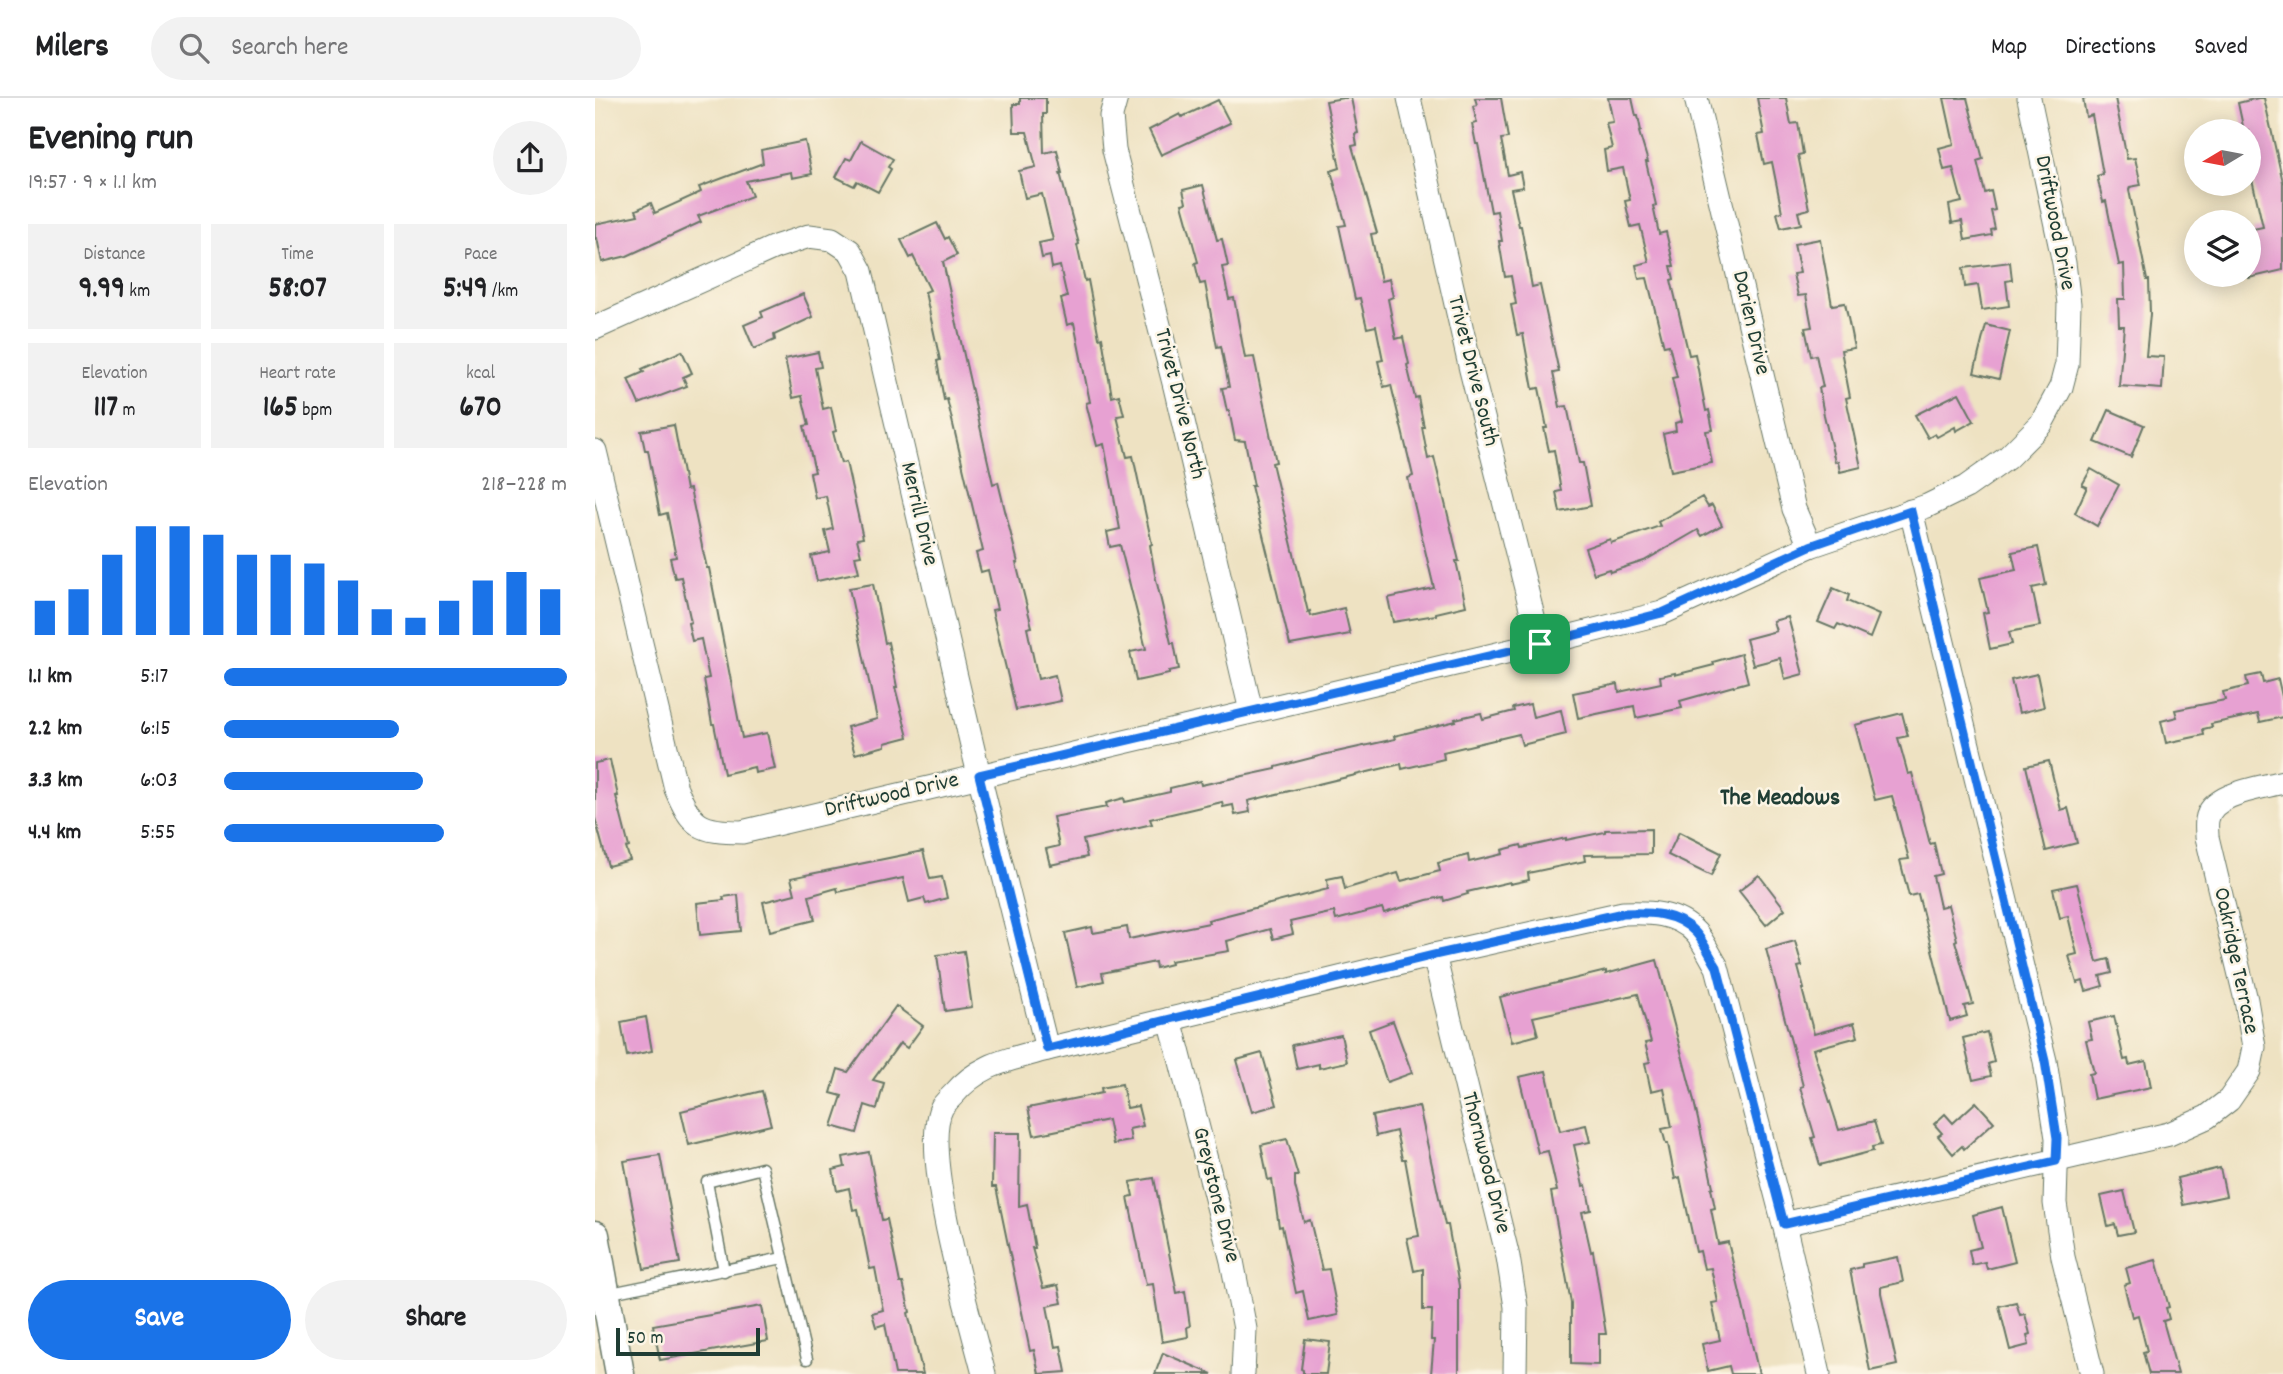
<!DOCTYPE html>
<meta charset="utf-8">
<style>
:root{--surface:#fff;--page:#f2f2f2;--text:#202124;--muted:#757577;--line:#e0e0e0;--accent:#1a73e8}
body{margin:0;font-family:Dekko,sans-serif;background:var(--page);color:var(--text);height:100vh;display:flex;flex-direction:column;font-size:26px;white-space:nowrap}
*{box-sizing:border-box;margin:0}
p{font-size:23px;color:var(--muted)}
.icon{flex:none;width:38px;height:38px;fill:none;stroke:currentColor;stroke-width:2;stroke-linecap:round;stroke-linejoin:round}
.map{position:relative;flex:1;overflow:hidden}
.details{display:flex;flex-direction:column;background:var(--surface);width:595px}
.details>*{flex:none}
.needle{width:46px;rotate:260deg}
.buttons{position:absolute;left:1589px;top:21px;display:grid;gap:14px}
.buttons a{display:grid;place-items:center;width:77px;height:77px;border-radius:50%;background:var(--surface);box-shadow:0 4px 18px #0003;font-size:35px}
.scale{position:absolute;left:21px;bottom:18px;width:144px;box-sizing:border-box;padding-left:7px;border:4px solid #1f3d34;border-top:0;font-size:19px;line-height:24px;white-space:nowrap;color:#1f3d34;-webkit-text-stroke:5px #fcf5e5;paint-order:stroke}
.pin{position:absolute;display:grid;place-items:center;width:60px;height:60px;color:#fff;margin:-30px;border-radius:14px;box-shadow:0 4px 10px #0006}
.round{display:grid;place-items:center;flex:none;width:74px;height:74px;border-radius:37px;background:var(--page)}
.headline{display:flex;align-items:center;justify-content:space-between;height:119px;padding:0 28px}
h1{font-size:38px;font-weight:700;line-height:52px}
.figures{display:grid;grid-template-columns:repeat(3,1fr);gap:10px;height:119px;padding:7px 28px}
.figures div{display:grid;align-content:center;border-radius:0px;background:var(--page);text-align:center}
.figures b{font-size:30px;font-weight:700}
.figures small{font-size:19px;font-weight:400}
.figures p{font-size:19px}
.chart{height:196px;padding:14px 28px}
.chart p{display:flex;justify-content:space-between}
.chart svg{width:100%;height:126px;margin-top:7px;stroke:var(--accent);stroke-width:6}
.primary-button{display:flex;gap:14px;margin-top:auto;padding:14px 28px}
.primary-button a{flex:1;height:80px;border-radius:42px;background:var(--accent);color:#fff;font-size:28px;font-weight:700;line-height:80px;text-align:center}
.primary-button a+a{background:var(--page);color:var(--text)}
ul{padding:0 28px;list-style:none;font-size:23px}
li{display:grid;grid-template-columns:112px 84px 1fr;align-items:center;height:52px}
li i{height:18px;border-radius:9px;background:var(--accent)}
header{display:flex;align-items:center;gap:42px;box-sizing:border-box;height:98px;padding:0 35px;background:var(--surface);border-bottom:2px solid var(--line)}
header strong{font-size:33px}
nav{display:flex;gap:38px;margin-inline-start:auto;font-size:24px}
.search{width:490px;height:63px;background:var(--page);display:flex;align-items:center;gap:18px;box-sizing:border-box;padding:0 24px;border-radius:38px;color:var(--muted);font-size:26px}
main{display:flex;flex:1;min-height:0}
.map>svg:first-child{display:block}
.building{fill:#e7a1d2}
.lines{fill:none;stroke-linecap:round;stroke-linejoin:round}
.service-casing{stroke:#677766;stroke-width:13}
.minor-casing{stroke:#677766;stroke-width:25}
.tertiary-casing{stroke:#677766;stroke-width:31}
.service{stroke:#fff;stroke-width:10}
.minor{stroke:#fff;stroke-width:23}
.tertiary{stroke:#fff;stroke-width:28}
.route-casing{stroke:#fff;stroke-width:14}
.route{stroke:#1a73e8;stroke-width:9}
.labels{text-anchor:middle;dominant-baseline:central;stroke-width:5;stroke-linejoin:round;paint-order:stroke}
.street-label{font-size:23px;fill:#1f3d34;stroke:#fcf5e5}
.neighbourhood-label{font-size:24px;font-weight:bold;fill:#1f3d34;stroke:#fcf5e5}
</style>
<header>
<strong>Milers</strong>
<div class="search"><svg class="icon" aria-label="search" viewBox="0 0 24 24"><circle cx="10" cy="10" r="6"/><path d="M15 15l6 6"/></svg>Search here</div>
<nav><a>Map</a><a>Directions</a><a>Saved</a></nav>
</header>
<main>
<section class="details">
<div class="headline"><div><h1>Evening run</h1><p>19:57 · 9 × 1.1 km</p></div><a class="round"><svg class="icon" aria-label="share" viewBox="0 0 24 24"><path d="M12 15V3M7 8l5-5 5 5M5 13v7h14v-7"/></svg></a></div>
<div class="figures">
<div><p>Distance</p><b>9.99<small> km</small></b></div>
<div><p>Time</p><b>58:07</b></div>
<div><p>Pace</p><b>5:49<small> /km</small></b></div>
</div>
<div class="figures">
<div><p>Elevation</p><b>117<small> m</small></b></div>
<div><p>Heart rate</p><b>165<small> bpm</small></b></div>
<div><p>kcal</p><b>670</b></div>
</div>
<div class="chart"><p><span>Elevation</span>218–228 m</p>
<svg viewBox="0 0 160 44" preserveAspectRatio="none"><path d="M5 44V32M15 44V28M25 44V16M35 44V6M45 44V6M55 44V9M65 44V16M75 44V16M85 44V19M95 44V25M105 44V35M115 44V38M125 44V32M135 44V25M145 44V22M155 44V28"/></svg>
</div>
<ul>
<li><b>1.1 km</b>5:17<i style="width:100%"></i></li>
<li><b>2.2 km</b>6:15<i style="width:51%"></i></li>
<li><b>3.3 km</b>6:03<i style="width:58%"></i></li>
<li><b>4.4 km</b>5:55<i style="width:64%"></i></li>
</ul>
<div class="primary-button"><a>Save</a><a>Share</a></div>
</section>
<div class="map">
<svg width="1688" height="1276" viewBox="0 0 1688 1276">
<rect width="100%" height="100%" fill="#fcf5e5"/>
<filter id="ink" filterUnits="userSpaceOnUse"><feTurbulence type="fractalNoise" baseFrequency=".0143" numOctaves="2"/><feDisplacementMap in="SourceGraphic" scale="14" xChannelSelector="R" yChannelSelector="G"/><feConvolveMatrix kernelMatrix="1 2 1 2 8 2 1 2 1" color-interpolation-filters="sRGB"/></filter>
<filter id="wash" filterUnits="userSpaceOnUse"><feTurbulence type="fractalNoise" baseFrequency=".00686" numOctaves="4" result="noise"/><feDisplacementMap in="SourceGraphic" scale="28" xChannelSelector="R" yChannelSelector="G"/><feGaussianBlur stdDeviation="1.57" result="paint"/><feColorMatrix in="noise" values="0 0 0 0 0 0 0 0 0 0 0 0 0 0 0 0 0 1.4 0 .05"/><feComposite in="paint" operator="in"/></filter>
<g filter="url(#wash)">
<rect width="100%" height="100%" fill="#eee2c2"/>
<g id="blocks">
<g class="building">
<path d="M425 0H451V16H448L449 55 462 52 467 75H465L484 146 482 147 490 183 493 182 504 240 507 239 517 299 524 297 529 317 522 318 532 359 538 358 557 446 555 447 560 477 576 545H579L584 571 574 573V576L541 583 535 554 551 551 525 447 515 449 512 434 525 431 509 346 502 348 491 305 495 304 479 225 472 227 466 201 472 199 465 168 457 170 455 158 447 160 444 145 458 142 447 96 430 100 424 73 441 69 432 34H419L418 6H425Z"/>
<path d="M748 0H756L763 35 760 36 762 47 757 48 782 135 776 136 786 183 794 181 798 199 793 201 801 241 808 239 814 266 812 267 820 300 823 299 829 329H827L833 361 839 359 864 463H861L871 508 841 515V517L798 524 793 500 839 490 813 380 818 378 796 287 789 289 783 263 788 262 781 228 772 230 765 200 760 201 744 128 751 127 736 73 745 70 731 3Z"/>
<path d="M880 0H906L913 40 906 41 913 77 925 74 928 89 916 91 924 128H926L937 189 945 187 964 274 958 275 965 309 972 308 984 365H988L996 408 965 414 961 394 966 393 959 352 954 353 949 330H952L944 290 938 291 928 236 922 237 916 207 921 206 916 178 910 179 904 143H907L902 113 896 114 883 46H881L877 26 882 25 878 8 882 7Z"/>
<path d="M1013 0H1037L1041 18H1043L1046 33 1044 34 1053 64H1051L1061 107 1058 108 1064 136 1071 134 1079 168H1076L1079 181 1076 182 1094 257 1100 256 1111 313 1114 312 1118 332 1111 333 1117 365 1076 373 1068 336 1081 333 1080 325 1087 323 1077 280 1082 279 1074 247 1069 248 1052 180 1044 181 1041 167 1054 164 1045 127 1036 129 1030 103 1035 102 1028 70 1012 73 1009 52 1017 50 1011 25 1018 24Z"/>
<path d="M1162 0H1191L1196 26 1203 25 1208 56 1203 57 1214 111 1203 114 1206 126 1186 130 1182 115 1187 114 1177 64 1169 66 1163 37 1169 36Z"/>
<path d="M1349 0H1372L1388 61 1382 63 1390 95 1396 93 1400 112 1396 113 1400 131 1396 132 1397 137 1370 142 1367 123 1357 125 1354 107 1367 104 1358 70 1349 72 1344 50 1359 46Z"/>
<path d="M1488 0H1520L1532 61 1540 60 1546 87 1535 89 1534 92 1552 182H1554L1555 216 1551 258 1569 259 1567 291 1524 288 1529 228H1524L1523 201H1530L1529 166 1524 167 1511 103 1508 104 1502 78 1508 76 1497 17 1491 19Z"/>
<path d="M1663 0H1669L1688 84V172L1654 180V154L1662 152 1658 131 1668 129 1654 68V33H1649L1643 5Z"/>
<path d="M623 2 635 25 566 57 554 32 585 16 587 19Z"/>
<path d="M210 43 217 76 197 80 196 74 151 83 157 98 103 118 106 124 32 158 7 164 2 140 0 141V126L43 117 41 112 56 105 60 115 106 94 104 89 168 65 166 52Z"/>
<path d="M266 43 298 61 293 69 296 71 283 94 262 83 259 88 241 79 251 60 256 62Z"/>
<path d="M608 87 622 142 627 141 633 168 627 169 634 201 639 200 650 260 659 259 681 364 677 365 713 514 715 513 716 518 749 510 755 536 695 547 656 388H659L650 343 640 342 634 312 632 313 627 290 634 289 626 248 622 249 610 185 605 186 600 165 603 164 587 106 591 105 588 92Z"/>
<path d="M342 125 350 141 353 139 362 157 348 164 398 386 403 384 423 465H421L437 529 432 530 443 581 460 577 466 603 421 612 397 512 402 511 393 472 386 474 381 455 388 453 352 301 349 302 342 263 345 262 330 194 335 192 318 158 315 160 306 142Z"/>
<path d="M1225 141 1237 207 1250 205 1259 250 1246 252 1255 299 1251 300 1266 369 1245 374 1243 363 1240 364 1229 317 1224 290 1228 289 1221 257 1216 258 1210 230 1217 229 1211 197 1203 198 1198 176 1205 175 1199 146Z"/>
<path d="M1415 164 1417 182 1411 183 1414 208 1387 212 1383 187 1370 189 1368 170Z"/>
<path d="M208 196 218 219 179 237 180 242 159 251 149 227 168 219 166 214Z"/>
<path d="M1391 227 1415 233 1404 281 1379 275Z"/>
<path d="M87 253 97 275 88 279 92 288 44 306 33 281 49 274 47 271Z"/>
<path d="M223 254 226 269 220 270 228 311 236 309 241 333 238 334 246 365 251 364 268 440 262 441 266 457 260 458 264 474 222 483 216 458 235 454 230 433 238 431 231 398 220 400 215 375 220 374 209 328 214 327 207 298 198 300 190 261Z"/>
<path d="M1364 295 1379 323 1361 333 1360 329 1342 339 1340 336 1333 340 1320 317Z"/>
<path d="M1514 312 1549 327 1536 359 1500 344Z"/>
<path d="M79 327 91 392 95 391 108 453 112 470H114L147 640 172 635 180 671 160 675 159 669 129 676 119 626H117L109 581 114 580 106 541 97 543 93 525 96 524 86 479 80 480 75 460 81 459 72 415 65 417 53 352H50L46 333Z"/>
<path d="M1496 371 1524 387 1502 428 1480 415 1492 389 1487 387Z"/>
<path d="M1107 399 1113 409 1117 407 1127 427 1107 438 1103 432 1049 463 1015 474 1014 471 999 476 990 450 1015 441 1016 445 1065 428 1063 424Z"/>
<path d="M1443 449 1451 487 1437 490 1445 528 1414 534 1417 546 1395 551 1388 515 1393 514 1385 480 1421 472 1417 454Z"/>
<path d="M278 486 290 545 293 544 302 589H300L313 639 290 645V648L260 656 252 629 282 621 254 490Z"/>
<path d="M1238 490 1254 497 1252 503 1284 517 1275 540 1243 526 1240 531 1223 524Z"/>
<path d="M1193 519 1208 576 1190 581 1185 560 1158 567 1151 541 1181 533 1178 523Z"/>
<path d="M1146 556 1153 584 1085 603 1087 610 1041 620 1039 608 983 620 978 595 1023 586 1024 594 1066 585 1065 578 1080 575V577L1119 567 1118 564Z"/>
<path d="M1442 576 1449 609 1424 615 1416 582Z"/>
<path d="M1666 576 1668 585 1683 581 1688 603V619L1665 624 1663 616 1616 626 1617 629 1608 631 1609 637 1571 645 1566 623 1582 619 1580 612 1630 602 1628 594 1653 588 1651 579Z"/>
<path d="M935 606 938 619 966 612 971 636 927 647 924 636 848 654 849 661 807 671 806 666 653 703 655 714 640 717 638 707 628 709 627 704 555 721 557 726 488 742 492 759 455 767 451 751 464 748 458 719 512 709 511 705 529 700 530 704 575 694V690L605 683 606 687 681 671V669L728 657 800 641 799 638 861 623 860 621 886 615 888 621 919 613 918 610Z"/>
<path d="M1307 615 1313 638 1303 640 1313 676 1317 675 1335 746 1339 745 1346 776 1338 778 1345 809 1353 807 1362 842 1360 843 1378 906 1369 908 1372 918 1355 923 1323 796 1314 798 1305 762 1314 761 1297 698 1280 702 1260 627Z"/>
<path d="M15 662 23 698H21L34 749 31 750 35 762 13 768 0 720V665Z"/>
<path d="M1454 663 1466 712 1473 710 1482 745 1451 753 1431 668Z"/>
<path d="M1056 731V756L989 757 990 763 933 775 934 782 915 786V784L872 794 873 796 849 803 848 799 832 802 789 815 787 810 741 822 739 814 695 824 698 836 678 841 675 831 632 843 634 853 575 863 576 866 561 870 560 864 507 875 509 883 482 889 470 835 497 829 498 835 532 829 534 841 614 825 613 822 733 791 732 781 747 778 750 791 803 775 806 783 845 773 843 765 873 757 874 764 908 756 907 752 926 747 927 750 971 740V742L1010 734V732Z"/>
<path d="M1084 734 1126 755 1116 778 1073 757Z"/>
<path d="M328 753 335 781 347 779 352 800 331 806 329 800 314 804 308 780 243 794 242 790 214 798 220 822 175 833 168 804 200 796 196 780Z"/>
<path d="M1164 777 1190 811 1171 827 1144 793Z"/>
<path d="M1482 786 1502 864 1514 861 1517 875 1505 878 1508 888 1491 893 1488 883 1482 885 1474 858 1482 856 1473 818 1465 820 1458 791Z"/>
<path d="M143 797 146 833 105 837 102 805 129 802 128 799Z"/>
<path d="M1200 843 1207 868 1203 869 1209 891H1207L1219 936 1259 925 1263 939 1218 951 1244 1032 1279 1023 1286 1047 1277 1049 1278 1053 1225 1067 1217 1040 1220 1039 1205 989 1208 988 1171 851Z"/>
<path d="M369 853 377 909 350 913 342 857Z"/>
<path d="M1062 862 1098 999 1118 1089 1116 1090 1120 1110 1116 1111 1123 1146 1133 1144 1164 1276H1136L1134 1268 1113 1273 1107 1246 1125 1242 1117 1205 1123 1204 1116 1170 1109 1171 1105 1153 1101 1154 1085 1079 1080 1081 1073 1046H1071L1067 1031 1077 1029 1069 990 1056 993 1050 965 1055 964 1050 945 1056 944 1043 896 938 919 943 937 917 944 905 899 1011 873V876Z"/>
<path d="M301 908 328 928 312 950 305 945 278 982 289 985 282 1011 270 1007 262 1035 237 1028 247 998 236 995 243 971 253 974Z"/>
<path d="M1519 918 1529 962 1533 961 1534 967 1551 963 1556 989 1499 1001 1494 976 1499 975 1491 942 1497 941 1493 924Z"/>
<path d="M51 919 57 953 32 958 26 924Z"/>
<path d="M798 923 817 975 792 984 774 932Z"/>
<path d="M1392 934 1399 964 1393 966 1396 978 1378 982 1368 940Z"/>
<path d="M746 937 752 964 724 970V966L702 971 697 947Z"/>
<path d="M667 955 682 1007 657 1014 642 962Z"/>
<path d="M951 973 965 1033 991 1027 995 1044 979 1047 988 1088 991 1087 996 1112 987 1114 996 1154 998 1153 1011 1236H1004V1267L976 1266V1205L956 1094 962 1093 953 1053 943 1055 924 979Z"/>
<path d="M527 986 532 1010 543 1008 548 1028 534 1031 536 1043 518 1046 513 1022 439 1037 433 1010 507 995 506 990Z"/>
<path d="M167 993 176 1027 94 1047 86 1013Z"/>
<path d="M1381 1004 1399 1024 1369 1051 1367 1048 1358 1056 1343 1038 1347 1035 1339 1026 1350 1016 1358 1025Z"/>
<path d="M824 1008 850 1127H853L864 1188V1276H836L839 1242H836L837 1212H828V1171L819 1173 812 1140 824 1138 810 1061H807L801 1033 781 1038 777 1018Z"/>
<path d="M398 1035H425L424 1108 432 1106 440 1150H437L448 1190 463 1187 467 1205 452 1208 460 1249 466 1248 471 1274 444 1276 439 1252 435 1253 401 1089H397Z"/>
<path d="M692 1041 703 1078H700V1088L709 1124 715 1122 727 1172 734 1171 743 1217 714 1223 708 1193 701 1195 687 1128 684 1129 677 1081 673 1082 666 1047Z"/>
<path d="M274 1054 287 1122 292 1121 305 1185H308L315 1214 313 1215 328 1276H300L290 1226 281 1229 277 1215 288 1212 280 1170 275 1171 263 1111 258 1112 254 1090 242 1093 238 1072 250 1069 248 1059Z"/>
<path d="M65 1057 85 1165 49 1171 29 1063Z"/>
<path d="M1625 1070 1631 1098 1588 1107 1582 1080Z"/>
<path d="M559 1080 582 1195 590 1193 595 1228 592 1229 593 1239 567 1244 558 1186 551 1187 533 1099 538 1098 535 1084Z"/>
<path d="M1529 1093 1539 1134 1523 1137 1520 1126 1513 1128 1506 1098Z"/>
<path d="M1407 1109 1420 1164 1392 1171 1390 1164 1377 1167 1374 1152 1386 1149 1378 1117Z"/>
<path d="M1303 1159 1308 1184 1286 1189V1195L1302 1267 1275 1273 1255 1172 1267 1169V1166Z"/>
<path d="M1561 1162 1574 1209 1571 1210 1574 1221 1568 1223 1583 1276H1554L1548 1254 1552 1253 1543 1217 1537 1219 1529 1187 1535 1185 1531 1170Z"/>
<path d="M1421 1204 1425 1217 1430 1216 1435 1236 1432 1237 1434 1247 1415 1252 1404 1208Z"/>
<path d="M167 1208 173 1243 65 1262 58 1227Z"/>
<path d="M710 1241 735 1244 731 1276H708V1272L706 1271Z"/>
<path d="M568 1255 617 1276H560Z"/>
</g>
</g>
</g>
<g filter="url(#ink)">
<use href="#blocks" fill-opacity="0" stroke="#677766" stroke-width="2"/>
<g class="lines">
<defs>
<g id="service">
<path d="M129 1173 112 1084 167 1070 212 1261"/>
<path d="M11 1196 188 1160"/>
</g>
<g id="minor">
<path d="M521 0 516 18 519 52 580 289 656 613"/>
<path d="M814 0 876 272 945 546"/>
<path d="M1101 0 1199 411 1215 448"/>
<path d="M0 230 180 149 214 138 237 141 255 153 266 173 384 677 452 951"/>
<path d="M0 353 81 691C97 728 104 734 147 734L945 546 1067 515 1215 448 1332 408 1371 389 1412 360 1446 326 1466 289 1472 266 1474 206 1469 165 1434 0"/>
<path d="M1316 413 1450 963 1462 1040 1460 1105 1468 1159 1497 1276"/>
<path d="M839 857 913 1159 921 1209 920 1276"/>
<path d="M575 921 637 1163 650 1231 648 1276"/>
<path d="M1189 1126 1574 1036 1612 1019 1634 1002 1654 973 1659 949 1651 902 1612 739C1612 734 1611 728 1612 722 1616 695 1666 690 1688 684"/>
<path d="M389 1276C376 1224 324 1052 347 1009 350 1005 355 1000 358 997 385 965 414 962 452 951L839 857 1028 815C1053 814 1082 814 1101 835 1109 844 1115 858 1122 869L1189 1126 1224 1276"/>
</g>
<path id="tertiary" d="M0 1137 25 1276"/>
</defs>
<use href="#service" class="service-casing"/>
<use href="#minor" class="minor-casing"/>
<use href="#tertiary" class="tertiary-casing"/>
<use href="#service" class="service"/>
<use href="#minor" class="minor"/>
<use href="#tertiary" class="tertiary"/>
</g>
</g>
<g class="lines" filter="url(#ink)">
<defs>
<path id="route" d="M1316 413 1450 963 1462 1040 1461 1063 1189 1126 1122 869C1115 858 1109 844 1101 835 1082 814 1053 814 1028 815L839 857 452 951 384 677 945 546 1067 515 1215 448Z"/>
</defs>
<use href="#route" class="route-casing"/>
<use href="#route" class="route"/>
</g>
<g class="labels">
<g class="street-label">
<text transform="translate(1459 125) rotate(79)">Driftwood Drive</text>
<text transform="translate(1155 225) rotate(77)">Darien Drive</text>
<text transform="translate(877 273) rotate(76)">Trivet Drive South</text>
<text transform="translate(584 306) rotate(76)">Trivet Drive North</text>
<text transform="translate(323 416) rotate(77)">Merrill Drive</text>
<text transform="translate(297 698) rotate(-13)">Driftwood Drive</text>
<text transform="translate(1640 863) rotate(78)">Oakridge Terrace</text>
<text transform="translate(890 1065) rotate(76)">Thornwood Drive</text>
<text transform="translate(620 1097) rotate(76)">Greystone Drive</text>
</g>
<g class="neighbourhood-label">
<text x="1185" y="701">The Meadows</text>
</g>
</g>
</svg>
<div class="buttons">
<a><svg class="needle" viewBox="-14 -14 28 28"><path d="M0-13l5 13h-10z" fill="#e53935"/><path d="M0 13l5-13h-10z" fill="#757577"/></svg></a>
<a><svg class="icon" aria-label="layers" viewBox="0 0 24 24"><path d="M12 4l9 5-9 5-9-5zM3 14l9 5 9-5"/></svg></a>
</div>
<div class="scale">50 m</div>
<div class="pin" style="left:945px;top:546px;background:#1e9e55"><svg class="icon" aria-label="arrive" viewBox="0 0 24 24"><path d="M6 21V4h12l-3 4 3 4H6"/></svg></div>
</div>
</main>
